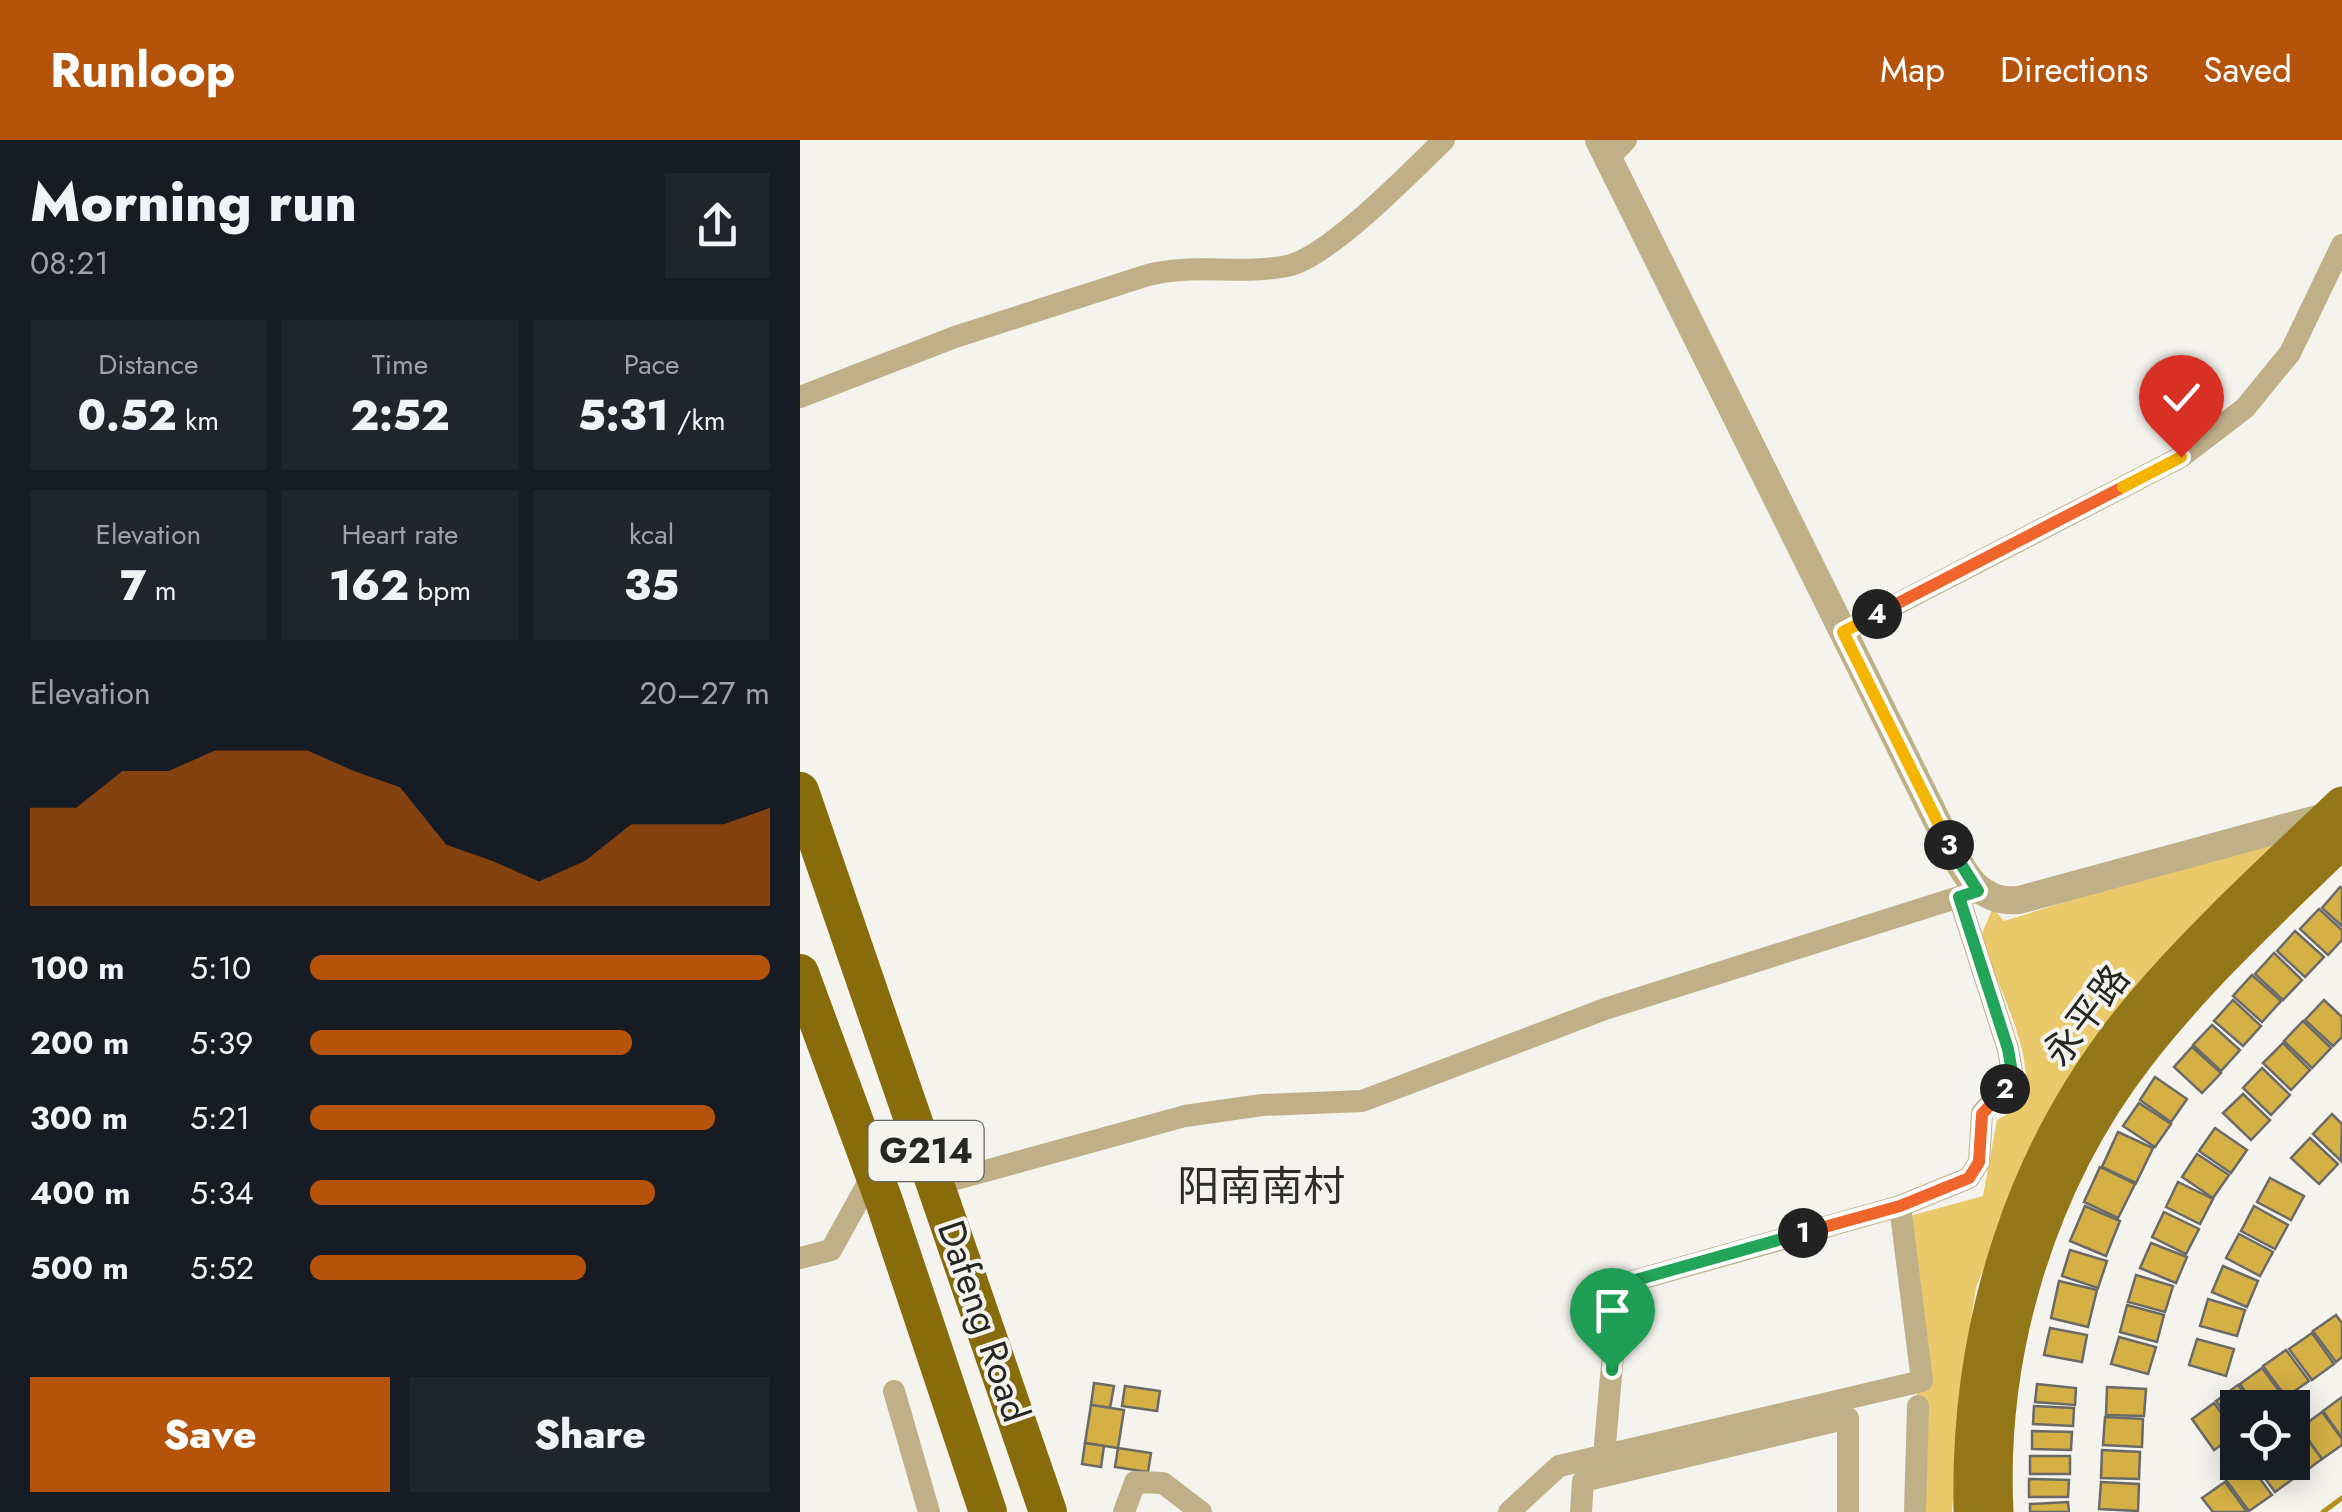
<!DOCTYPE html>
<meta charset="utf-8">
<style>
:root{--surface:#171b24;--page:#20242c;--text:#f1f3f6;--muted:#9ea1a6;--accent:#b45309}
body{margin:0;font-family:Jost,"Noto Sans SC",sans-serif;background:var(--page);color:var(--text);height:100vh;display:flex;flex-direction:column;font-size:38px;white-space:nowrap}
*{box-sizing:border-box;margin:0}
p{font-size:32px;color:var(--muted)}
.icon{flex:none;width:55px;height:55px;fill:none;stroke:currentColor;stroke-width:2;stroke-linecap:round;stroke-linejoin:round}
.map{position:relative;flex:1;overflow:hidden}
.panel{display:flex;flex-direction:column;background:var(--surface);width:800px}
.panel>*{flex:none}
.fabs{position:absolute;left:1420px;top:1250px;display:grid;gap:20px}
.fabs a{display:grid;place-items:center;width:90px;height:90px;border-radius:0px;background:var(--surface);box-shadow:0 5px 25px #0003;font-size:50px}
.pin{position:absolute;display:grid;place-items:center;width:85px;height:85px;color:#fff;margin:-102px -42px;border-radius:50% 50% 50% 0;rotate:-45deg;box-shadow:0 0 10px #0007}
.pin .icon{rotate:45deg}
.km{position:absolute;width:50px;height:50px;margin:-25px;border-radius:50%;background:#222;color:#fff;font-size:28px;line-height:50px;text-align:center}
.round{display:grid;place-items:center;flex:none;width:105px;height:105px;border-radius:0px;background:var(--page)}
.summary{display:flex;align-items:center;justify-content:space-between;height:170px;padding:0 30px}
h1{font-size:55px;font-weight:800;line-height:75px}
.figures{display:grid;grid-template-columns:repeat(3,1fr);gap:15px;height:170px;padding:10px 30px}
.figures div{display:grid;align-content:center;border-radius:0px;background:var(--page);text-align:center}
.figures b{font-size:42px;font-weight:800}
.figures small{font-size:28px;font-weight:400}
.figures p{font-size:28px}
.chart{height:280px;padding:20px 30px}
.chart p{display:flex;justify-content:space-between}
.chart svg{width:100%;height:180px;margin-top:10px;fill:var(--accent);opacity:.7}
.button{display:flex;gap:20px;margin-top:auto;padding:20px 30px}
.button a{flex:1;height:115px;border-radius:0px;background:var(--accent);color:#fff;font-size:40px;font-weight:800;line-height:115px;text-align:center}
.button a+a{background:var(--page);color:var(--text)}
ul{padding:0 30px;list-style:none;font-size:32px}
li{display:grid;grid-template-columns:160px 120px 1fr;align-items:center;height:75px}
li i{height:25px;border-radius:12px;background:var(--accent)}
header{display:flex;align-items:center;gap:60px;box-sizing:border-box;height:140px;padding:0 50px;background:var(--accent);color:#fff}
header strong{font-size:48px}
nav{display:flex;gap:55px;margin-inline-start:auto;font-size:35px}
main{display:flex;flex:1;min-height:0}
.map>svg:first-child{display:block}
.green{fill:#eac96a}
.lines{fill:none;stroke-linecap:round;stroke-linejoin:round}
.stream{stroke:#b4911d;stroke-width:5}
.building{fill:#d4b045;stroke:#6c6a66;stroke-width:2.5}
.minor{stroke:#bfb087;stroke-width:22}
.tertiary{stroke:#bfb087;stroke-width:28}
.primary{stroke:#937618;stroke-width:35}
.trunk{stroke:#886c0c;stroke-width:38}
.split-1-casing{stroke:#fff;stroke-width:20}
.split-2-casing{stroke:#fff;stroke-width:20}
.split-3-casing{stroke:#fff;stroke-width:20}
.split-4-casing{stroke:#fff;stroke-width:20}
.split-5-casing{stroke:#fff;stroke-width:20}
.split-6-casing{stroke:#fff;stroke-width:20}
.split-1{stroke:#22a559;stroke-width:12}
.split-2{stroke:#f0652b;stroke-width:12}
.split-3{stroke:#22a559;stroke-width:12}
.split-4{stroke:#f5b400;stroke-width:12}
.split-5{stroke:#f0652b;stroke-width:12}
.split-6{stroke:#f5b400;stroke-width:12}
.labels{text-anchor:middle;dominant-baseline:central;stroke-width:8;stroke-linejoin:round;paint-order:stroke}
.shield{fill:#f5f3ee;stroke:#646461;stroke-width:2.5}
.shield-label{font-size:35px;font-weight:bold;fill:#262624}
.street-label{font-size:38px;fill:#262624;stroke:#f5f3ee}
.quarter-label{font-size:42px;fill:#2e2d29;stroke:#f5f3ee}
</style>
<header>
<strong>Runloop</strong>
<nav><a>Map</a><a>Directions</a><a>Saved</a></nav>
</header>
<main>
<section class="panel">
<div class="summary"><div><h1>Morning run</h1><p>08:21</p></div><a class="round"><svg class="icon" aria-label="share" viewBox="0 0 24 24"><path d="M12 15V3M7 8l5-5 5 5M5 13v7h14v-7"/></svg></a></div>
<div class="figures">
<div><p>Distance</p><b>0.52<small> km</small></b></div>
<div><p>Time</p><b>2:52</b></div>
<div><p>Pace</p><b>5:31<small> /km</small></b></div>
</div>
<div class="figures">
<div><p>Elevation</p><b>7<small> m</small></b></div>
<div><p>Heart rate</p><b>162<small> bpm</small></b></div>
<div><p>kcal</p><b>35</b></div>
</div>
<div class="chart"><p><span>Elevation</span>20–27 m</p>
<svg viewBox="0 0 160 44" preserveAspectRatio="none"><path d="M0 44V20L10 20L20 11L30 11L40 6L50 6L60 6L70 11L80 15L90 29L100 33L110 38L120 33L130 24L140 24L150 24L160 20V44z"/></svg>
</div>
<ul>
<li><b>100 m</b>5:10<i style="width:100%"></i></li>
<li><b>200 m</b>5:39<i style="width:70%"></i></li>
<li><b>300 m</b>5:21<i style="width:88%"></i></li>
<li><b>400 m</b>5:34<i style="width:75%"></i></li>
<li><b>500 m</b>5:52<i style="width:60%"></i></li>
</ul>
<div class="button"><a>Save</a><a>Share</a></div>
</section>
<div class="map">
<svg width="1542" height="1372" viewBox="0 0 1542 1372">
<rect width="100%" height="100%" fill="#f5f3ee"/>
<path class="green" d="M1464 700 1474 708 1318 870 1235 996 1176 1148 1162 1237 1152 1372H1116L1117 1245 1106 1077 1183 1056 1197 980C1208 974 1221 966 1224 953 1235 916 1194 835 1180 798L1193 768 1204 781Z"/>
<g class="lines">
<path class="stream" d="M1523 1372 1542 1358"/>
</g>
<g class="building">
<path d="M1540 747 1542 749V786L1522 768Z"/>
<path d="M1519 769 1542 790V800L1528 815 1500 789Z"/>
<path d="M1495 791 1524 817 1505 837 1477 811Z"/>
<path d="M1474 813 1502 840 1483 860 1455 834Z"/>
<path d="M1452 835 1481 861 1462 882 1433 856Z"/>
<path d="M1433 860 1461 886 1443 906 1414 881Z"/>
<path d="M1524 860 1542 877V897L1533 906 1505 880Z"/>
<path d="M1503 881 1531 908 1512 928 1484 901Z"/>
<path d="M1412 885 1440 910 1421 931 1393 905Z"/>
<path d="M1483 903 1510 930 1491 950 1463 923Z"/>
<path d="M1392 907 1421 933 1402 953 1374 927Z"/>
<path d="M1462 928 1490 955 1471 975 1443 948Z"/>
<path d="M1355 937 1387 959 1371 982 1340 960Z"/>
<path d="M1443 954 1470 980 1451 1000 1423 973Z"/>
<path d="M1339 963 1371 984 1355 1007 1323 986Z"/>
<path d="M1532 974 1542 984 1541 1021 1513 994Z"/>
<path d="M1415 988 1447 1010 1431 1033 1399 1011Z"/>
<path d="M1318 992 1353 1008 1336 1043 1302 1027Z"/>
<path d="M1510 998 1538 1024 1519 1044 1491 1018Z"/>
<path d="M1397 1014 1429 1035 1413 1058 1382 1037Z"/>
<path d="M1300 1027 1335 1044 1318 1078 1284 1062Z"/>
<path d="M1470 1038 1504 1056 1491 1080 1457 1062Z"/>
<path d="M1378 1042 1413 1059 1400 1084 1366 1067Z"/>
<path d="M1285 1066 1320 1081 1306 1116 1270 1101Z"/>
<path d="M1454 1066 1488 1085 1475 1109 1441 1091Z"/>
<path d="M1364 1072 1399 1089 1386 1114 1352 1097Z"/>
<path d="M1439 1094 1473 1112 1460 1136 1426 1118Z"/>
<path d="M1351 1103 1387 1117 1376 1143 1340 1128Z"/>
<path d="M1270 1110 1307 1121 1298 1148 1262 1136Z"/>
<path d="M1423 1126 1458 1141 1447 1167 1412 1152Z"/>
<path d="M1336 1135 1373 1146 1365 1172 1328 1162Z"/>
<path d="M1259 1141 1297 1150 1288 1187 1251 1178Z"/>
<path d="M1408 1159 1445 1170 1437 1196 1400 1186Z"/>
<path d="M1327 1165 1364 1175 1357 1202 1320 1192Z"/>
<path d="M1536 1175 1542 1183V1217L1536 1222 1513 1191Z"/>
<path d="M1250 1188 1287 1195 1282 1222 1244 1215Z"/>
<path d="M1512 1193 1534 1224 1512 1240 1489 1209Z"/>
<path d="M1319 1197 1356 1207 1348 1234 1311 1224Z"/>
<path d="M1397 1199 1434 1209 1426 1236 1389 1225Z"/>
<path d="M1486 1210 1509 1241 1486 1257 1463 1226Z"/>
<path d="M1462 1228 1485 1259 1473 1268H1456L1440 1244Z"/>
<path d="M294 1243 314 1246 310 1268 291 1265Z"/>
<path d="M1237 1244 1276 1248 1275 1265 1235 1262Z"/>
<path d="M1438 1245 1455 1268H1438V1291L1416 1261Z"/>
<path d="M325 1246 360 1251 357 1271 322 1266Z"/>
<path d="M1307 1247 1346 1249 1344 1276 1306 1275Z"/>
<path d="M1542 1257V1298L1523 1271Z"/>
<path d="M1414 1263 1437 1294 1414 1310 1392 1279Z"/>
<path d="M291 1265 324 1270 318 1308 285 1303Z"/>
<path d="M1234 1266 1274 1268 1273 1286 1233 1284Z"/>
<path d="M1522 1272 1542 1299V1305L1522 1319 1500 1288Z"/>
<path d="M1305 1277 1343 1279 1342 1307 1303 1305Z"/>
<path d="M1499 1288 1522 1319 1499 1336 1490 1322 1492 1293Z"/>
<path d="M1232 1291 1272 1292 1271 1310 1232 1309Z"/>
<path d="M285 1303 304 1306 301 1327 282 1324Z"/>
<path d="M318 1308 351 1313 348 1332 315 1327Z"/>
<path d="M1302 1310 1340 1312 1339 1339 1301 1338Z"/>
<rect x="1230" y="1316" width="40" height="18"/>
<path d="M1453 1322H1487L1497 1336 1475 1352Z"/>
<path d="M1449 1324 1472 1355 1449 1371 1426 1340Z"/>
<path d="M1229 1339 1269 1340 1268 1357H1229Z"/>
<path d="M1301 1342 1339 1344 1338 1371 1299 1369Z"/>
<path d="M1425 1342 1447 1372H1413L1402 1358Z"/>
<path d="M1268 1362 1269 1372H1230V1364Z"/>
</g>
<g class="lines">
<g class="minor">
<path d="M808 19 826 0"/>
<path d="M0 257 155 197 348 135C394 123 441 135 487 126 528 118 612 31 644 0"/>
<path d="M1043 492 1381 317 1445 268 1490 213 1542 105"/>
<path d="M138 1044 385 976 462 965 562 961 805 869 1178 751"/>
<path d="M1100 1066 1169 1038 1179 1022 1182 973 1213 938 1208 909 1159 757"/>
<path d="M0 1118 31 1110 73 1034"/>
<path d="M94 1251 129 1372"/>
<path d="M324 1372 335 1342 363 1343 401 1372"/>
<path d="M709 1372 759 1326 1122 1241 1100 1066 819 1145 804 1316"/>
<path d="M781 1372 783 1341 1048 1278V1372"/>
<path d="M1115 1372 1118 1266"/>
</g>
<path class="tertiary" d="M799 0 1146 699C1163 731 1177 764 1219 760L1528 676"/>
<g class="primary">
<path d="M1171 1372C1167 1186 1222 1007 1343 864 1403 793 1475 728 1542 664"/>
<path d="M1196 1372C1188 1211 1239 1043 1337 916 1398 837 1471 770 1542 701"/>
</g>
<g class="trunk">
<path d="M0 651 248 1372"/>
<path d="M0 833 84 1061 188 1372"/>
</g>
</g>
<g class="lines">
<defs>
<path id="split-1" d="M812 1230 818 1145 1003 1093"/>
<path id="split-2" d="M1003 1093 1100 1066 1169 1038 1179 1022 1182 974 1205 949"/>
<path id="split-3" d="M1149 705 1178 751 1159 757 1208 909 1213 938 1205 949"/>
<path id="split-4" d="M1077 474 1043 492 1149 705"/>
<path id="split-5" d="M1077 474 1323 347"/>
<path id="split-6" d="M1323 347 1381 317"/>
</defs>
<use href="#split-1" class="split-1-casing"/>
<use href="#split-2" class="split-2-casing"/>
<use href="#split-3" class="split-3-casing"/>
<use href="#split-4" class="split-4-casing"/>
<use href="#split-5" class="split-5-casing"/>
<use href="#split-6" class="split-6-casing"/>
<use href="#split-1" class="split-1"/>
<use href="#split-2" class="split-2"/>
<use href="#split-3" class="split-3"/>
<use href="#split-4" class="split-4"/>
<use href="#split-5" class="split-5"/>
<use href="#split-6" class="split-6"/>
</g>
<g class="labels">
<rect class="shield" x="68.5" y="981" width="115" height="60" rx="8"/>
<g class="shield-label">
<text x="126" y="1011">G214</text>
</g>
<g class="street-label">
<text transform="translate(1286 875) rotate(-53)">永平路</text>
<text transform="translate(184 1181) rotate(71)">Dafeng Road</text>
</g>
<g class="quarter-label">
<text x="461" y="1046">阳南南村</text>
</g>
</g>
</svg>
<div class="fabs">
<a><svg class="icon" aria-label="locate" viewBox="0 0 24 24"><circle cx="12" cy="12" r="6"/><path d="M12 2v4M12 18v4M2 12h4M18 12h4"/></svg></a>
</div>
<div class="pin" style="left:812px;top:1230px;background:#1e9e55"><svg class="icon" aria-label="arrive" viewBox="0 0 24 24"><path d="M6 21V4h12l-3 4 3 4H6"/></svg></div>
<div class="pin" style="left:1381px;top:317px;background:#d93025"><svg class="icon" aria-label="check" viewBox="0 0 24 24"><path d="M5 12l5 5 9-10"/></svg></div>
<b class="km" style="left:1003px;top:1093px">1</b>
<b class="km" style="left:1205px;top:949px">2</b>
<b class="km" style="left:1149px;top:705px">3</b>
<b class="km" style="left:1077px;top:474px">4</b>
</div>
</main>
